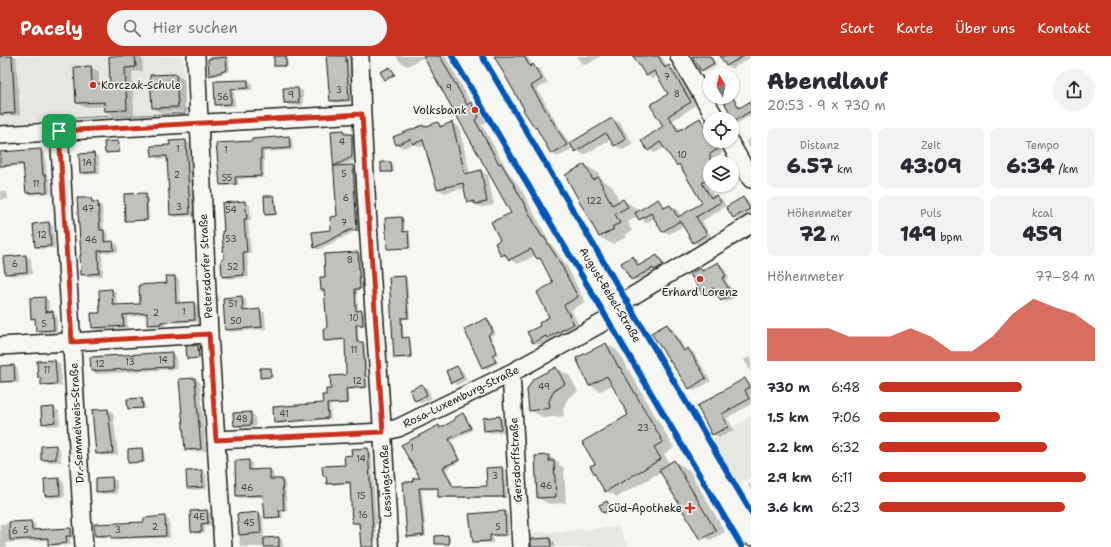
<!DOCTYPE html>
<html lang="de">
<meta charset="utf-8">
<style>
:root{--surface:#fff;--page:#f2f2f3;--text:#2b2b33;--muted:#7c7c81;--accent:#c8321e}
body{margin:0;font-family:"Shantell Sans",sans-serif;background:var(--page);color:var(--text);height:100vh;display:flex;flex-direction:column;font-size:15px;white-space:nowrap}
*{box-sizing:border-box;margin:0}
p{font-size:13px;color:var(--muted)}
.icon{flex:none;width:22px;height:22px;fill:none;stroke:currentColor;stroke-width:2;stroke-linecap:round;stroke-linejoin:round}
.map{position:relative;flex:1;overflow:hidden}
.drawer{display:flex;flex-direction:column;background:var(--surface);width:360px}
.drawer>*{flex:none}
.needle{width:26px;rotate:351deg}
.controls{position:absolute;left:703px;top:12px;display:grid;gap:8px}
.controls a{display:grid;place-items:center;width:36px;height:36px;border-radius:50%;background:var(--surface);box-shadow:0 1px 3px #0004;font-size:20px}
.pin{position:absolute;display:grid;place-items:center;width:34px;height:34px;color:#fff;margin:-17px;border-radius:8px;box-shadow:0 2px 6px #0006}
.round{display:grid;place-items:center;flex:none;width:42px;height:42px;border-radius:21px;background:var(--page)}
.overview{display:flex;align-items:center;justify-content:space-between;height:68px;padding:0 16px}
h1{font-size:22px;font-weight:800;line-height:30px}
.stats{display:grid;grid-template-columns:repeat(3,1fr);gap:6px;height:68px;padding:4px 16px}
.stats div{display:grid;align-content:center;border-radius:8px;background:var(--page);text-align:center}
.stats b{font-size:20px;font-weight:800}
.stats small{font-size:11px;font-weight:400}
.stats p{font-size:11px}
.chart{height:112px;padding:8px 16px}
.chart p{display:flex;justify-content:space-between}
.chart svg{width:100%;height:72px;margin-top:4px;fill:var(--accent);opacity:.7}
ul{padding:0 16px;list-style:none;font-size:13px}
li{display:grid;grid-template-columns:64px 48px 1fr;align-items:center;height:30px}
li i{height:10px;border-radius:5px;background:var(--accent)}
header{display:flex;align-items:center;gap:24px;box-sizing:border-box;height:56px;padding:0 20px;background:var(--accent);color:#fff}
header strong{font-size:19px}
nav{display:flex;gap:22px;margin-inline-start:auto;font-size:14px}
.search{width:280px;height:36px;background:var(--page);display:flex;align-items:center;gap:10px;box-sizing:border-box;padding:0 14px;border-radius:22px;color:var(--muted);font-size:15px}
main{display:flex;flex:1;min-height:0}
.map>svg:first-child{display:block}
.built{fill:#e6e6e2}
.green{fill:#d6d6d2;stroke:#797977}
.shadow{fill:#0003}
.building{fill:#c0c0bd;stroke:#1c1c1c}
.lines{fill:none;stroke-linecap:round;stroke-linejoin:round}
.minor-casing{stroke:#1c1c1c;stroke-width:20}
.major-casing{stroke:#1c1c1c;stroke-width:25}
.minor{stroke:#f6f6f2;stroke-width:17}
.major{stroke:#f6f6f2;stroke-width:22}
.cycleway-casing{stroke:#f6f6f2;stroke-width:8}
.cycleway{stroke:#0057b8;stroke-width:6}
.route-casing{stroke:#fff;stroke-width:8}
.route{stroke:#c8321e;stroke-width:5}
.poi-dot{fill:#c8321e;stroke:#f6f6f2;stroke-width:1.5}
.labels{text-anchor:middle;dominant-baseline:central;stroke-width:3;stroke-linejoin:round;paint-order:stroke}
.number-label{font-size:9px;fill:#454544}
.poi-label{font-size:11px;fill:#1c1c1c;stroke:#f6f6f2;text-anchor:end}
.street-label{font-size:11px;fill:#1c1c1c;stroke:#f6f6f2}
</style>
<header>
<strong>Pacely</strong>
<div class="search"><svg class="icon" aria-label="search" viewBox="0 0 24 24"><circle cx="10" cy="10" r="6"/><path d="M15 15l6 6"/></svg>Hier suchen</div>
<nav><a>Start</a><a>Karte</a><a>Über uns</a><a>Kontakt</a></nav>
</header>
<main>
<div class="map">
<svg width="751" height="491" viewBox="0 0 751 491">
<rect width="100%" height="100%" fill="#f6f6f2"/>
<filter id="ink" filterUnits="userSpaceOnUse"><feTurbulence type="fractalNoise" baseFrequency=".025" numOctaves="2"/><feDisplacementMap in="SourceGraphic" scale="8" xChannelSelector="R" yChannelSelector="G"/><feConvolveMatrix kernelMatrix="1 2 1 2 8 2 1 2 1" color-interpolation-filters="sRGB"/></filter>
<g filter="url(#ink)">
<g class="built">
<path d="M0 0H183L187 58 0 70Z"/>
<path d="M751 360V421L738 429 712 383Z"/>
<path d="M619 471 628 491H532L531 477Z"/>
</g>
<path class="green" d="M185 53H191V59L189 63 71 67V62L185 57Z"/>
<g class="shadow">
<path d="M0 0H16L20 59 0 60Z"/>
<path d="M110 0H142L143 15 132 16 134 58 113 59 106 55V50L84 51 77 47 75 12 91 11 99 16V29L112 28Z"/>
<path d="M209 0H227L229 4 230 15 213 21 210 19Z"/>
<path d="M275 0H288V11L275 10Z"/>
<path d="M328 0H351L352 46 335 47 331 45Z"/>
<path d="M396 0H445L471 47 479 52 487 66 482 69 506 112 522 135 549 185 567 210 585 246 571 254 581 273 542 291 534 286 542 270 551 262 554 228 543 206 536 199 518 208 502 199 501 185 512 157 425 1 407 10 399 5Z"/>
<path d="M495 0H527L533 10 540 13 548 27 537 33 570 89 612 63 620 67 633 88 623 94 615 90 611 83 584 99 574 92 558 101 551 97Z"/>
<path d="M577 0H601L586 9 580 6Z"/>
<path d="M634 0H661L668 11 675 14 696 49 673 64 681 75 700 64 706 67 710 74V85H716L723 97 711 104 712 107H710V129L708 130 714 141 716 140 722 143 726 150 702 165 712 182 700 189 693 186 684 170 669 178 663 175 655 162 646 167 638 160 628 166 632 175 625 179 626 181 613 188 599 181 585 109 598 117 603 125 612 130 620 146 623 144 636 152 639 155 658 144 664 148 667 152 670 150 677 153 681 161 703 148 683 112 678 109 665 91 655 97 648 94 664 71 669 38 658 19 652 23 646 19Z"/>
<path d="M694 0H711L717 9 705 16 702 14Z"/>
<path d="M727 0H751V1L732 13 727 10 723 3Z"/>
<path d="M390 12 396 20 388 24 386 23Z"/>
<path d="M176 19 184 23 185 55 160 56 153 52 151 20Z"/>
<path d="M248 25 252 27V34L234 35 235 50 220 51 216 49 215 26Z"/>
<path d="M298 33 303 35V49L290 50 285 47Z"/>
<path d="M732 41 741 52 751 46V59L736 68 729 59 732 58Z"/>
<path d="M438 67 444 70 452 67 459 71 470 117 481 115 488 119 494 149 482 151 468 146 465 132 445 137 438 133 425 90 421 91 415 88 403 92 396 88 423 70 425 71Z"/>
<path d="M344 75 356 81V104L342 110H353L357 112 361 176H354L318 194 315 192 313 176 333 175 338 161 332 76Z"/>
<path d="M289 81 292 83 293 94 264 96V122L238 123 239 129 224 130 221 128 253 86Z"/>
<path d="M751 82V95L746 85Z"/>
<path d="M186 85 190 88 194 160 175 161 171 159 168 102 158 103 153 100 171 90Z"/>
<path d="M118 86 120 87V97H106Z"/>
<path d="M41 94 45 97 47 121 50 122 51 137 31 139 27 137 24 110 0 111V97Z"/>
<path d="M94 98 99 101 100 118 86 119 81 117 80 99Z"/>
<path d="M391 107 393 108 394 116H382Z"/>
<path d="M0 135 7 136 8 143 0 144Z"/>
<path d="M145 138 148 139 149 165 126 164Z"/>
<path d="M274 141 276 142 277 159 268 160 266 159Z"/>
<path d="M743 142 748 145 751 150V157L739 164 734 162Z"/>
<path d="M78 143H91L102 150 104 175 108 178 109 186H113L118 189V196L102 197 103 220 86 221 82 218 83 200Z"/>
<path d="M245 146 250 149 251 165H248L251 198H247L249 221 228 223 223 220 225 204 223 148Z"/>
<path d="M386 163 404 164 405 177H410L411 192H388Z"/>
<path d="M49 167 53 170 55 192 41 193 36 191Z"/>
<path d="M357 197 360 199 363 234H357L358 255 364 257 365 270H358L359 287 365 289 368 332 348 334 349 348 330 349 331 363 278 368 275 366 324 348 332 334 348 320 346 284 327 286 325 284 328 271 325 235 322 233 327 222Z"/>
<path d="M26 200 31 203 32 218 11 220 6 217Z"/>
<path d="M657 200 661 202 667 212 659 216 656 214 636 225 632 223 633 201 637 203 640 209Z"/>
<path d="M718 207 722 209 729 222 726 224 736 241 726 246 721 244 716 235 708 240 704 238 700 213 704 215Z"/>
<path d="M175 221 179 223 180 248 194 247 198 250 199 266 165 267V270H152L148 268V259L127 261 128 272 97 274 93 271 112 234 116 236 117 250 141 249Z"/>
<path d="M405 221 407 222 410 263H403L404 283 411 284 412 301 397 303 395 301Z"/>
<path d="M241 241 246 244 247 255 260 254 265 257 266 273 230 276 226 273Z"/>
<path d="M45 242 49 245V257L57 259V276L41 277 37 274V265L32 262Z"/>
<path d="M487 264 490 265 496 278 490 280 499 298 495 300 498 307 486 313 483 312Z"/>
<path d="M667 269 672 272 686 295 688 294 693 296 711 325 694 335 689 332Z"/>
<path d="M606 288 617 294 674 392 664 398 670 408 674 405 689 414 725 476 710 484 696 475 661 416 617 441 606 435 596 408 630 359 613 329 600 335 589 329Z"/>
<path d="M198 290 200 291 201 303 188 302Z"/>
<path d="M172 297 176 300 177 313 97 318 92 315Z"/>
<path d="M751 300V316L744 304Z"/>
<path d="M55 305 60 308 62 330 47 331 42 328V323L39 321 38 306Z"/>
<path d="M13 310 18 312 19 327H0V311Z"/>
<path d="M457 311 462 314 467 324 457 329 452 326Z"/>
<path d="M556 312 570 320 578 336 568 342 563 353 564 360 544 362 530 354Z"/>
<path d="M270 313 272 314 273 322 261 321Z"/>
<path d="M195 323 200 326 206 395 191 396 186 393Z"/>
<path d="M745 324 751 328V348L727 362 734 374 719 382 713 378 698 351Z"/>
<path d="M422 329 427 332 432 342 421 347 416 344Z"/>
<path d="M142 343 144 344 145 353 129 352 128 344Z"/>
<path d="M54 352 59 355 60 369 48 370 43 367Z"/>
<path d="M108 354 113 356 118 399 102 400 97 397 93 355Z"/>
<path d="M250 357 255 360 256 371 240 372 235 369Z"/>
<path d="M463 358 466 360 473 374 451 385 461 405 446 413 455 432 488 431 487 413 502 412 505 414 507 442H443L439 440V433L422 434 426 481 411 482 408 480 414 427 421 423 439 370 442 372 457 365Z"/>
<path d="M500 361 505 364 506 376 490 377 485 374Z"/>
<path d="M55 390 60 393 61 406H47L42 403Z"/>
<path d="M142 393 144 395 145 407H129Z"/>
<path d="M368 393 371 394 377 468H375L376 485 364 486 360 468 353 467 351 428 331 429 328 427 327 421 324 419 346 410Z"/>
<path d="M548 400 559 406V409L564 412 566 447 549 448 538 442Z"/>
<path d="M249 405 252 407V415L270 414 273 416 274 424H281L285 426 287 455 282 456 283 462 269 463 266 461 264 441 240 442 237 440Z"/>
<path d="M201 415 206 418 207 433 193 434 188 431Z"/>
<path d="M112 422 117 425V438H102L97 435Z"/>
<path d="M59 423 64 426 65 441 51 442 46 439 45 424Z"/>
<path d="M751 428V434L748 429Z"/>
<path d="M607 446 613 454 606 458 604 457Z"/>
<path d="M207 455 211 457 212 469 205 470V477L196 478 192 476Z"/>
<path d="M504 456 508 458 509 480 493 481V487H477L474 485Z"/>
<path d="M259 457 263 460 264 483 278 482 282 484 283 491H240L238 459Z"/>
<path d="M165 462 169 464 170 482 117 483 112 481 101 482 96 479 145 467V463Z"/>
<path d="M31 466 35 468 36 475 70 473 75 475V482H70L71 489 53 490 49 488V484L6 487 7 491H0V468Z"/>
<path d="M448 480 450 481V488H436Z"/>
<path d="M550 483 555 486V491H537Z"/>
</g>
<g class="building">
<path d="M0 0H12L15 57 0 58Z"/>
<path d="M109 0H135L136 11 125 12 127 54 105 55 104 46 76 47 74 11 91 10 92 28 110 27Z"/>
<rect x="274" y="0" width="12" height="10"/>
<path d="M326 0H346L349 44 330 45Z"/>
<path d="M423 0H440L467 49 471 46 479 61 475 64 499 108 501 107 514 129 542 181H544L559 205 578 241 564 249 574 268 547 282 546 280 533 287 527 276 540 270 539 267 549 261 537 236 553 227 540 202 537 203 531 193 509 204 505 198 501 200 495 187 500 184 491 166 511 157Z"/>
<path d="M494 0H524L530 11 533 8 542 23 531 30 567 89 551 98 536 71 535 72 523 54 524 53Z"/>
<path d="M633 0H658L665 12 669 9 691 46 668 60 678 75 700 62 710 79V85H713L718 93 710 98V122L702 127 711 142 716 139 721 146 696 161 707 178 693 187 680 165 662 176 651 157 639 164 635 157 658 143 664 152 670 149 678 161 702 147 679 108 677 110 660 86 648 95 641 85 663 70 650 49 668 38 654 15 646 20Z"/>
<path d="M692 0H710L714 7 701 15Z"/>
<path d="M720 0H744L726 10Z"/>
<path d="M226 1 227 14 209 20 208 3Z"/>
<path d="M390 11 395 18 385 24 380 16Z"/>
<path d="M176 18 178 51 152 52 150 19Z"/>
<path d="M248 24V32L231 33V48L215 49 214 25Z"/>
<path d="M283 32H298L299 47H284Z"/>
<path d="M732 40 739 52 751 45V55L732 66V63L727 59 730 57 723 44Z"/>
<path d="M612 62 626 83 614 90 606 77 575 96 570 87Z"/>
<path d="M438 66 440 71 452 66 465 118 481 114 487 146 475 148 474 145 467 147 463 127 437 133 423 84 413 88 411 83 396 89 393 81 423 69 424 71Z"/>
<path d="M344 74V78H352V101L334 110 353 109 357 174H350L314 192 312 176 331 174 330 161 337 160 331 75Z"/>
<path d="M289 80 290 92 261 94V120L235 121 236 128 220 129 216 87 252 85V83Z"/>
<path d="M186 84 190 158 170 159 167 100H152L151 90 170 89 169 85Z"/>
<path d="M118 85 119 96 105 97 104 86Z"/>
<path d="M41 93 43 119H46L47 136 26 137 23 108 0 110V96Z"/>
<path d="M94 97 96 116 80 117 79 98Z"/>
<path d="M381 106H391L392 116H381Z"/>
<path d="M585 108 593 124 598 121 612 149 623 143 628 151 615 158 620 167 612 171 614 173 599 181 565 119Z"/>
<path d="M146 137 147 164 125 165 124 138Z"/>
<path d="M264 140H274L276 158 265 159Z"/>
<path d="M743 141 750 153 733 162 726 151Z"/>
<path d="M77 142H91L92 146H98L100 174H104V186L113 185 114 194 98 195 99 217 81 219 80 199H81Z"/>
<path d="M245 145 247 163H244L247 196H243L244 219 222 221 221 204 224 203 222 175H224L222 147Z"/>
<path d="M402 161 403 176 408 175 409 192 387 193 385 162Z"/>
<path d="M49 166 51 190 35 191 33 168Z"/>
<path d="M358 196 360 233H355L356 255 362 254 363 269H356L357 286H363L366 331 346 333 347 347 327 348 328 362 274 367 273 351 323 347 322 339H326V333H331L330 320 346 319 345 283 324 285 323 273H326L327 270 324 234H321L320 221H325L324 198Z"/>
<path d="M26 199 27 216 5 218 3 201Z"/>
<path d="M657 199 663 209 654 214 653 212 631 224 621 207 633 200 638 210Z"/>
<path d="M718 206 726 220 722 222 732 238 721 245 713 232 703 239 690 218 700 212 702 215Z"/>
<path d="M166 220H175L176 247 194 246 195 264 161 266V268L147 269V257L123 259 124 270 92 272 91 257H100L99 234 112 233 113 249 140 248 139 229 167 227Z"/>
<path d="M405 220 408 262H401L402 282 409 281 411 301 394 302 389 221Z"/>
<path d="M242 240 243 255 260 253 262 271 225 274 223 242Z"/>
<path d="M45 241V256L53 255 54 274 36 275 35 262 31 263 30 242Z"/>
<path d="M487 262 493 276 488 279 497 296 492 299 496 306 482 312 464 273Z"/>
<path d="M667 268 684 295 688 292 706 322 689 333 651 277Z"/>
<path d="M606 287 619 312 620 311 663 386 654 391 661 403 605 436 590 410 595 408 582 386 628 359 607 320 589 330 576 302Z"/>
<path d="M198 289 199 302 187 303 186 290Z"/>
<path d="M172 296V311L91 315 90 301Z"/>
<path d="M55 304 57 328 41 329V322H38L37 305Z"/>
<path d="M14 309 15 325 0 326V310Z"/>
<path d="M457 310 463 321 451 327 446 315Z"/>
<path d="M556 311 565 328 554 334 549 345 550 352 529 355 527 334 533 323Z"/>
<path d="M260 312H271V321L260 322Z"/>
<path d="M195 322 201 393 185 394 179 323Z"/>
<path d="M745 322 750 331 745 334 749 343 722 358 728 371 712 379 697 350Z"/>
<path d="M422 328 427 339 415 345 410 334Z"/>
<path d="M142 342 143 352 128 353 127 343Z"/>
<path d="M54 351 55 366 42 368 41 352Z"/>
<path d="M108 353 113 397 96 398 92 354Z"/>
<path d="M251 356V369L234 370 233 357Z"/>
<path d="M463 357 471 372 449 383 459 404 443 411 453 431H455L487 430 486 412 502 411 504 441H438V432H419L424 479 407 481 403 426H413V422H420L401 389 439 369 440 372 455 364 454 362Z"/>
<path d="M500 360 501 373 484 375 483 362Z"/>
<path d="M56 389V403L41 404V390Z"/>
<path d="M142 392 143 406 128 407V393Z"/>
<path d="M368 392 374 491H361L359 467H352L350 426 327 428 326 420H323L322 410 345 409 344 400 352 399 351 393Z"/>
<path d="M549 399V405H554L556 441 537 442 535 400Z"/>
<path d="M249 404V414L270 413V423H282L284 454H279L280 461 265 462 263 439 236 440 235 405Z"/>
<path d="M674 404 716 475 700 484 659 414Z"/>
<path d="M202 414 203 431 187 432 186 415Z"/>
<path d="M112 421 113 435 96 436V422Z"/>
<path d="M59 422 60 439 45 440 44 423Z"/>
<path d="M607 445 611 453 603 457 599 449Z"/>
<path d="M207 454 208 467 201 468 202 476H191L190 455Z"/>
<path d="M505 455 506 479H490V485L473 486 469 458Z"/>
<path d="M259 456 261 477 239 479 237 458Z"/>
<path d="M165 460 166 480 111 482V479L95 480 94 468 144 466V462Z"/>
<path d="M31 465 32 474 71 472V480H66L67 487 48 489V482L10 484 9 466Z"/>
<path d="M448 479 449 488H435V480Z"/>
<path d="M279 481V491H264V482Z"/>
<path d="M550 482 551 491H531V483Z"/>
</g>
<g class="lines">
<defs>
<g id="minor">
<path d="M196 0 209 278 223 491"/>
<path d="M360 0C364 164 382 327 389 491"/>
<path d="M679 0 716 63"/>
<path d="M59 75 84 491"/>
<path d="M0 79 361 58"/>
<path d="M729 85 751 123"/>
<path d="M616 250 751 168"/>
<path d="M0 290 209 278"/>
<path d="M511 317 521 491"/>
<path d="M216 384 383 376 398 372 511 317 620 257"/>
</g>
<path id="major" d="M467 0 751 478"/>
</defs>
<use href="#minor" class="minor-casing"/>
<use href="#major" class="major-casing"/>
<use href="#minor" class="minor"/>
<use href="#major" class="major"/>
<defs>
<g id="cycleway">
<path d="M452 0 742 491"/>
<path d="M482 0 751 456"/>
</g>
</defs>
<use href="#cycleway" class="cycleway-casing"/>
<use href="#cycleway" class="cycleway"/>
</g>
</g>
<g class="lines" filter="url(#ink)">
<defs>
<path id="route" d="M362 58 383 376 216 384 209 278 72 286 59 75Z"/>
</defs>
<use href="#route" class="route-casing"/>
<use href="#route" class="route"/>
</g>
<g class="poi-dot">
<circle cx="93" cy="29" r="4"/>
<circle cx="475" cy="54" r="4"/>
<circle cx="700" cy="223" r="4"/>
<path d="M688 446h4v4h4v4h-4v4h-4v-4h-4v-4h4z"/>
</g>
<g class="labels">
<g class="number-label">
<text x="667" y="21">7</text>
<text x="449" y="32">9</text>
<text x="339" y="34">3</text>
<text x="677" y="38">8</text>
<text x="291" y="39">9</text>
<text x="223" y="41">56</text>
<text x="342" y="86">4</text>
<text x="178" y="93">1</text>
<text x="226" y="94">1</text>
<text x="682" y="99">10</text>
<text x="87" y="107">1A</text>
<text x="344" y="118">5</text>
<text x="177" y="119">2</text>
<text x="227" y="122">55</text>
<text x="36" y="128">11</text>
<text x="346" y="142">6</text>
<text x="594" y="145">122</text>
<text x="179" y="151">3</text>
<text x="88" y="153">47</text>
<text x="231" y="154">54</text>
<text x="344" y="167">7</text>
<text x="42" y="179">12</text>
<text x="231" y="183">53</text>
<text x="91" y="184">46</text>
<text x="350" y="204">8</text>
<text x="15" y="208">6</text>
<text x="233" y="211">52</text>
<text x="233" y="248">51</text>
<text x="184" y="256">1</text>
<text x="156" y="257">2</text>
<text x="354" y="262">10</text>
<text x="236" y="265">50</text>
<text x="44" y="268">5</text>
<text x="354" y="294">11</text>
<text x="163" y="304">14</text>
<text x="130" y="306">13</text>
<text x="100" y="308">12</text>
<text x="47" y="314">11</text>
<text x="357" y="325">12</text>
<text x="544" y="331">49</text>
<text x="284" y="358">41</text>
<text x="242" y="363">48</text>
<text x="643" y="372">23</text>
<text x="412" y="392">1</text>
<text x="361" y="403">14</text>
<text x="495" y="420">3</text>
<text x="546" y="430">46</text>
<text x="247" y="432">46</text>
<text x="361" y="440">15</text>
<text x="363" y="459">16</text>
<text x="199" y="461">4E</text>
<text x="249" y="467">45</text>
<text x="155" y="471">2</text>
<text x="498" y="471">5</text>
<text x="26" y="474">5</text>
<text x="118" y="474">3</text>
<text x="15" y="475">6</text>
</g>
<g class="poi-label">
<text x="101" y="29" text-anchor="start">Korczak-Schule</text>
<text x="467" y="54">Volksbank</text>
<text x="700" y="236" text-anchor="middle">Erhard Lorenz</text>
<text x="682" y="452">Süd-Apotheke</text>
</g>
<g class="street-label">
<text transform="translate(206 210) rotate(-93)">Petersdorfer Straße</text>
<text transform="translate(610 239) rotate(59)">August-Bebel-Straße</text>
<text transform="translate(461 341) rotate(-26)">Rosa-Luxemburg-Straße</text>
<text transform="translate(77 367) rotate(-93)">Dr.-Semmelweis-Straße</text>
<text transform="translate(516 404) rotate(-93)">Gersdorffstraße</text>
<text transform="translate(386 425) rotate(-93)">Lessingstraße</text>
</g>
</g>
</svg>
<div class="controls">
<a><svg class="needle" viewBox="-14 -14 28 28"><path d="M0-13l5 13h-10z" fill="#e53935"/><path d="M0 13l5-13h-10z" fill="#7c7c81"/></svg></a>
<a><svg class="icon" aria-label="locate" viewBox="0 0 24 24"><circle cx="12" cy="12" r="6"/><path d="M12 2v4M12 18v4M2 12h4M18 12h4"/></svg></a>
<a><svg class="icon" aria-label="layers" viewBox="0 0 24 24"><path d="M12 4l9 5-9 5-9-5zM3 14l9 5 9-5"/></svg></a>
</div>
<div class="pin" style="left:59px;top:75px;background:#1e9e55"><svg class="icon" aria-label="arrive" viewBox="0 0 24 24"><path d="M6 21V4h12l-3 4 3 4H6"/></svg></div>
</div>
<section class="drawer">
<div class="overview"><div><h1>Abendlauf</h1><p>20:53 · 9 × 730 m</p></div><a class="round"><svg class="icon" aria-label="share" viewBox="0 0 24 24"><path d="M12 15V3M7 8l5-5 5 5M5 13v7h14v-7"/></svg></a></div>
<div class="stats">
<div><p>Distanz</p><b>6.57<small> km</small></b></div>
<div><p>Zeit</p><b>43:09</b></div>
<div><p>Tempo</p><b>6:34<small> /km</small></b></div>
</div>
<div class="stats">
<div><p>Höhenmeter</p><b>72<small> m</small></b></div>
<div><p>Puls</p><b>149<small> bpm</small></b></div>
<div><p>kcal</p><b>459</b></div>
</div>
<div class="chart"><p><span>Höhenmeter</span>77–84 m</p>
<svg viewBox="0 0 160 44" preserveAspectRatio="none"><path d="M0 44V24L10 24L20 24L30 24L40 29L50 29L60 29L70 24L80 29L90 38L100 38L110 29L120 15L130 6L140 11L150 15L160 24V44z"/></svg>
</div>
<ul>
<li><b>730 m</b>6:48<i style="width:66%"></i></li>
<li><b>1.5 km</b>7:06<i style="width:56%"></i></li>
<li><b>2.2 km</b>6:32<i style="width:78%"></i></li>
<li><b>2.9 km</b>6:11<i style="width:96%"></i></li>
<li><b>3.6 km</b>6:23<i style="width:86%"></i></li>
</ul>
</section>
</main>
